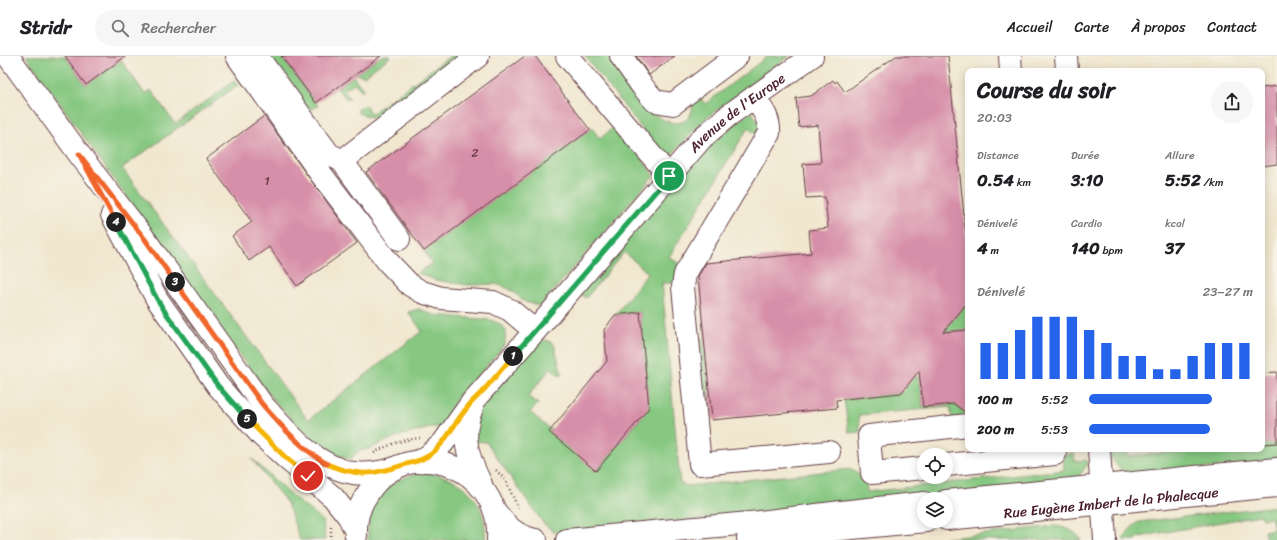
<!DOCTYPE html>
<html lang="fr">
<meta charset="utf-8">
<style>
:root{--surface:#fff;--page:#f6f6f6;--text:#202124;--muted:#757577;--line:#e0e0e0;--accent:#2563eb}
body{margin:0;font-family:Sriracha,sans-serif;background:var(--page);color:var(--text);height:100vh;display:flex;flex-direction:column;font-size:15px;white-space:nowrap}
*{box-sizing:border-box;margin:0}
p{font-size:13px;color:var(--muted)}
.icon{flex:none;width:22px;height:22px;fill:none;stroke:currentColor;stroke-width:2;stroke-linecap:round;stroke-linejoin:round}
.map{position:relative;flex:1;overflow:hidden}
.side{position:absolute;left:965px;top:12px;width:300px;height:384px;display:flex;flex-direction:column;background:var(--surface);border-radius:8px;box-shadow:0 2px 10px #0003}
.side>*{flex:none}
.fabs{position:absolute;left:917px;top:392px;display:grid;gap:8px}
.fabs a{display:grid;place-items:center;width:36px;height:36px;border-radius:50%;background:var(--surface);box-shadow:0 2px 10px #0003;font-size:20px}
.pin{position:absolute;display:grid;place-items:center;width:34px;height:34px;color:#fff;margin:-17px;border:2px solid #fff;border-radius:50%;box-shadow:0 1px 4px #0007}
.km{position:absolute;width:20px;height:20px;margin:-10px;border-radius:50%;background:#222;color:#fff;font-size:11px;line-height:20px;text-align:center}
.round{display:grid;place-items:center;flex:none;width:42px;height:42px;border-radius:21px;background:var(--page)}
.overview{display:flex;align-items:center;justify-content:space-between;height:68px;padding:0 12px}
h1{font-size:22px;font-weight:700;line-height:30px}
.stats{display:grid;grid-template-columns:repeat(3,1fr);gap:6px;height:68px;padding:4px 12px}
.stats div{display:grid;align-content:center}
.stats b{font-size:17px;font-weight:700}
.stats small{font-size:11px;font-weight:400}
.stats p{font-size:11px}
.chart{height:112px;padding:8px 12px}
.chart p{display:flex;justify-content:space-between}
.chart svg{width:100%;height:72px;margin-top:4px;stroke:var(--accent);stroke-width:6}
ul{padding:0 12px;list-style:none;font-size:13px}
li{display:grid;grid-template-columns:64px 48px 1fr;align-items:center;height:30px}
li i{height:10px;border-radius:5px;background:var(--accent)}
header{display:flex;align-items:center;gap:24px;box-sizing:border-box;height:56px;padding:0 20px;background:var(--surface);border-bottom:1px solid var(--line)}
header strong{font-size:19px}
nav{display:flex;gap:22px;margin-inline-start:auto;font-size:14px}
.search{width:280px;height:36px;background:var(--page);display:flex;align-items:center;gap:10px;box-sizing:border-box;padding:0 14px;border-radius:22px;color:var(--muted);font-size:15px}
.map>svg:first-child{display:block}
.green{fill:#86c881;stroke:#687456}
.building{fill:#d78fa9}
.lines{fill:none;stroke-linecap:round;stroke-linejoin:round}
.minor-casing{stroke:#633d44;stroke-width:24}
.path{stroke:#633d44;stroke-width:2.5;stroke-dasharray:1 3;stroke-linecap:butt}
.minor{stroke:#fff;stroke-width:22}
.split-1-casing{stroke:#fff;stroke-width:8}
.split-2-casing{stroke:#fff;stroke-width:8}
.split-3-casing{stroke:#fff;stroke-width:8}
.split-4-casing{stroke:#fff;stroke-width:8}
.split-5-casing{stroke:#fff;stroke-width:8}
.split-6-casing{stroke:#fff;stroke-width:8}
.split-1{stroke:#22a559;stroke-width:5}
.split-2{stroke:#f5b400;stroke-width:5}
.split-3{stroke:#f0652b;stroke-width:5}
.split-4{stroke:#f0652b;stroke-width:5}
.split-5{stroke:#22a559;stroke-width:5}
.split-6{stroke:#f5b400;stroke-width:5}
.labels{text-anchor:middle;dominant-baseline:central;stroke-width:3.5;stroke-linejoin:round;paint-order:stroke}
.number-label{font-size:12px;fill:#6d3b4a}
.street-label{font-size:14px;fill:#4a1f2b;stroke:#f7f3e8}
</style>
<header>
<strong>Stridr</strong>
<div class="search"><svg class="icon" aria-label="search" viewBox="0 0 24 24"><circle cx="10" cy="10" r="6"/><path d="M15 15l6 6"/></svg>Rechercher</div>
<nav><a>Accueil</a><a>Carte</a><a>À propos</a><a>Contact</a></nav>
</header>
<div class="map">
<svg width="1277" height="484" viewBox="0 0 1277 484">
<rect width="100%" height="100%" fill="#f7f3e8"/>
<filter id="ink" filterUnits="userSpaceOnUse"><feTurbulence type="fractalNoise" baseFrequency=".025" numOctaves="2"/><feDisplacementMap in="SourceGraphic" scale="8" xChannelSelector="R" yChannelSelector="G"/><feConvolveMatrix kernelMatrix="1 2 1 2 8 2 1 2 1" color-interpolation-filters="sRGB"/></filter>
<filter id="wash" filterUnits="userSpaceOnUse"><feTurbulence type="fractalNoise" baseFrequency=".012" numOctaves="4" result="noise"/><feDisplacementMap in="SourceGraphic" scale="16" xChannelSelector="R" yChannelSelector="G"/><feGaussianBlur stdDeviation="0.9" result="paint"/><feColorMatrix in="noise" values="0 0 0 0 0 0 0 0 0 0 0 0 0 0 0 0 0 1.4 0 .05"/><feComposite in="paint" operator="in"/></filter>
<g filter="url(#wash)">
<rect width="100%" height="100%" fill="#f1e7cf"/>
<g class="green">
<path d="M26 0H65L86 29 121 4 145 38 151 34 175 68 234 25 238 29 122 112 308 364 422 275 408 256 419 253 434 259 491 264 500 268 506 274 505 288 454 349 442 372 434 371 396 381 369 393 360 395 354 399 351 404 320 393 277 348 248 311Z"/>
<path d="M268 0H281L318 50 311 53 305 51Z"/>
<path d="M381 0H391L364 20 356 18Z"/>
<path d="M450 0H457L454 4 377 61H371L358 57V53L365 49 371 58Z"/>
<path d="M585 0H612L657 60C668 68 688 72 692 54 693 51 692 47 692 44L698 38 705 48 768 0H789L706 62 668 102 664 101Z"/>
<path d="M353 20 363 33 362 35 354 27 344 34 350 43H346L337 32Z"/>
<path d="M751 55 759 67 757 79 748 72 669 201 680 208 675 227H662L680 427 687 430 851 413 866 424 867 436 1064 414 1063 399 1074 397 1075 405 1086 404 1087 409 1074 427 779 456 554 476 543 467 486 386 471 385 479 353 538 285C544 283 548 284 554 288L562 318 560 320 551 312 528 340 538 348 530 356 551 374 549 376 597 415 649 352 640 256 615 259 648 217 624 196 586 242 579 237 705 92Z"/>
<path d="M616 69 654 119 540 250 525 246 515 237 507 232 496 228 470 229 454 227 435 224 418 217 432 207 424 195 592 72 600 83Z"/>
<path d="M965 250H968V274L943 276Z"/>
<path d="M704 282 711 356 698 355 692 284Z"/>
<path d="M911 315 920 323 923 351 954 348 963 355 968 354V361L952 362 950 351 859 359 860 376 849 377 844 343 901 337 906 331 905 322Z"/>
<path d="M1277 387V405L1129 420C1118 412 1112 406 1107 393H1127L1128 400 1206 393H1262V388Z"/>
<path d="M251 402 292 440 323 465 325 484H300L287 447Z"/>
<path d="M423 417C461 418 488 445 485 484H368C366 447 386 422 423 417Z"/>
<path d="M1277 450V484H1266L1264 475 1274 473 1271 461 1262 463 1261 459 1138 481 1136 484H1123C1127 476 1132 470 1139 466Z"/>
<path d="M1055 470C1067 472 1074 474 1081 484H932Z"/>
</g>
<g id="blocks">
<g class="building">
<path d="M65 0H126L86 29Z"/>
<path d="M281 0H381L316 47Z"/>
<path d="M525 0H535L590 74 424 195 366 116Z"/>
<path d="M636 0H675L649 19Z"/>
<path d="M896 0H948L968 200V246L943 276 968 274V357H966L954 348 923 351 919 315 901 337 836 344 837 352 712 364 698 220 706 207 811 197 809 174 828 172 825 141 806 142 803 108 821 107 818 69 799 71 796 42 811 40 833 24 835 27 837 25 845 36Z"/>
<path d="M1277 30V108L1262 110V32Z"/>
<path d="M264 60 357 187 297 230 269 191 249 205 232 180 252 166 206 103Z"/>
<path d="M640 256 649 352 596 415 549 376 607 305 604 274 615 259Z"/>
<path d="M1277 316V387L1262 388V317Z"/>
</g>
</g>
</g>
<g filter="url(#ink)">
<use href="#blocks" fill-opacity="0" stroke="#633d44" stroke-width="1"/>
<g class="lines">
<defs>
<g id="minor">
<path d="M8 0 79 98 144 182 262 348C286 375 315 411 353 417 368 419 382 416 396 412"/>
<path d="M237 0 318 114 356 164 388 206 410 229 422 236 441 242 493 246 510 254 535 275"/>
<path d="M257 0 329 98 342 105"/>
<path d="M567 0 669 120"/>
<path d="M621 0 642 30 655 45 673 48 737 0"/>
<path d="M1010 0 1011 15"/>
<path d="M1066 0 1067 15"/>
<path d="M754 41C762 53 770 62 769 77L685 218 683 231 700 408 829 396"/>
<path d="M112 159 157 243 218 330 262 380 287 403 333 441 349 461 356 476"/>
<path d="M399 183 342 105 478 0"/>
<path d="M472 352C460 380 468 402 481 428"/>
<path d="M1099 393 1105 484"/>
<path id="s1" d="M418 406 428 400 443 387 472 346 535 275 702 82 729 59 812 0"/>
<path d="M946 409 1055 398V393"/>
<path d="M924 412 872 417 869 380 968 369"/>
<path d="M946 445 1277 413"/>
<path d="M495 455C506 470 517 481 536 484"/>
<path id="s2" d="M946 463 1277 430"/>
<path d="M356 480C355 465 359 450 368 437 408 375 503 410 498 484"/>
<path d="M748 482 926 465"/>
<path d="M567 484 760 466 841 456 924 447"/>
</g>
</defs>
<use href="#minor" class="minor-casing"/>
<g class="path">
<path d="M374 397C389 388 403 384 420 382"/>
<path d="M496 414 506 425 518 452"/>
<path d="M331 484V469"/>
</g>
<use href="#minor" class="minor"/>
</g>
</g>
<g class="lines" filter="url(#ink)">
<defs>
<path id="split-1" d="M513 300 669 120"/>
<path id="split-2" d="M327 408C357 421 373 419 403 409 417 405 425 404 436 394 449 381 455 366 467 352 471 346 476 342 481 337 492 325 503 312 513 300"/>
<path id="split-3" d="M175 226 262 348C281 370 302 393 327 408"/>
<path id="split-4" d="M116 166 79 98 144 182 175 226"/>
<path id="split-5" d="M116 166 157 243 166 257 218 330 247 363"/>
<path id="split-6" d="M247 363 287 403 308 420"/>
</defs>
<use href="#split-1" class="split-1-casing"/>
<use href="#split-2" class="split-2-casing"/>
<use href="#split-3" class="split-3-casing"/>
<use href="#split-4" class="split-4-casing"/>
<use href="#split-5" class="split-5-casing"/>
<use href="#split-6" class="split-6-casing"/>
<use href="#split-1" class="split-1"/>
<use href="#split-2" class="split-2"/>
<use href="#split-3" class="split-3"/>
<use href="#split-4" class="split-4"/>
<use href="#split-5" class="split-5"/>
<use href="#split-6" class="split-6"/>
</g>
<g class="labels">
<g class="number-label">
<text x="475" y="97">2</text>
<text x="267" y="125">1</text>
</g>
<g class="street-label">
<text stroke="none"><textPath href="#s1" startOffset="475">Avenue de l'Europe</textPath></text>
<text stroke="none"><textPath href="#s2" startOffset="166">Rue Eugène Imbert de la Phalecque</textPath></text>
</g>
</g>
</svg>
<div class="fabs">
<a><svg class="icon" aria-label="locate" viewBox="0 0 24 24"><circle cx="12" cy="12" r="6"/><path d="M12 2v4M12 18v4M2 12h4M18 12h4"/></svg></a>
<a><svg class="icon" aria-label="layers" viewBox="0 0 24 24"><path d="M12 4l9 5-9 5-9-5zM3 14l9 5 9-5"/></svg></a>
</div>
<div class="pin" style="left:669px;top:120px;background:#1e9e55"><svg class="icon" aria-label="arrive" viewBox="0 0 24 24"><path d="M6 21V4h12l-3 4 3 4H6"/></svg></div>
<div class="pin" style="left:308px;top:420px;background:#d93025"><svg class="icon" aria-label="check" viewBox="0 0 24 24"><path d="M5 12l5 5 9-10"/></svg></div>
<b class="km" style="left:513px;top:300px">1</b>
<b class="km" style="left:175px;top:226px">3</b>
<b class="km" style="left:116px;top:166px">4</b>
<b class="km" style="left:247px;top:363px">5</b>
<section class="side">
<div class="overview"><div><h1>Course du soir</h1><p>20:03</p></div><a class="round"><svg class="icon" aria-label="share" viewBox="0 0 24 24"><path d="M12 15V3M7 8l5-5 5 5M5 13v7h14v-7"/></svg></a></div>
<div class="stats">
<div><p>Distance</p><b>0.54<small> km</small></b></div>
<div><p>Durée</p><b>3:10</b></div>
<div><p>Allure</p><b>5:52<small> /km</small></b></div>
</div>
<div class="stats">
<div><p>Dénivelé</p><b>4<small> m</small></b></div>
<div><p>Cardio</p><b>140<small> bpm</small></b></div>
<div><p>kcal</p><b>37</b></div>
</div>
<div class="chart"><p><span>Dénivelé</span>23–27 m</p>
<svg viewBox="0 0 160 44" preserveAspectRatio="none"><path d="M5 44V22M15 44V22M25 44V14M35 44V6M45 44V6M55 44V6M65 44V14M75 44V22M85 44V30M95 44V30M105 44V38M115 44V38M125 44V30M135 44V22M145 44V22M155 44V22"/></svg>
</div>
<ul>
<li><b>100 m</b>5:52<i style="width:75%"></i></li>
<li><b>200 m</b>5:53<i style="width:74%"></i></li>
</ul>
</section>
</div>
